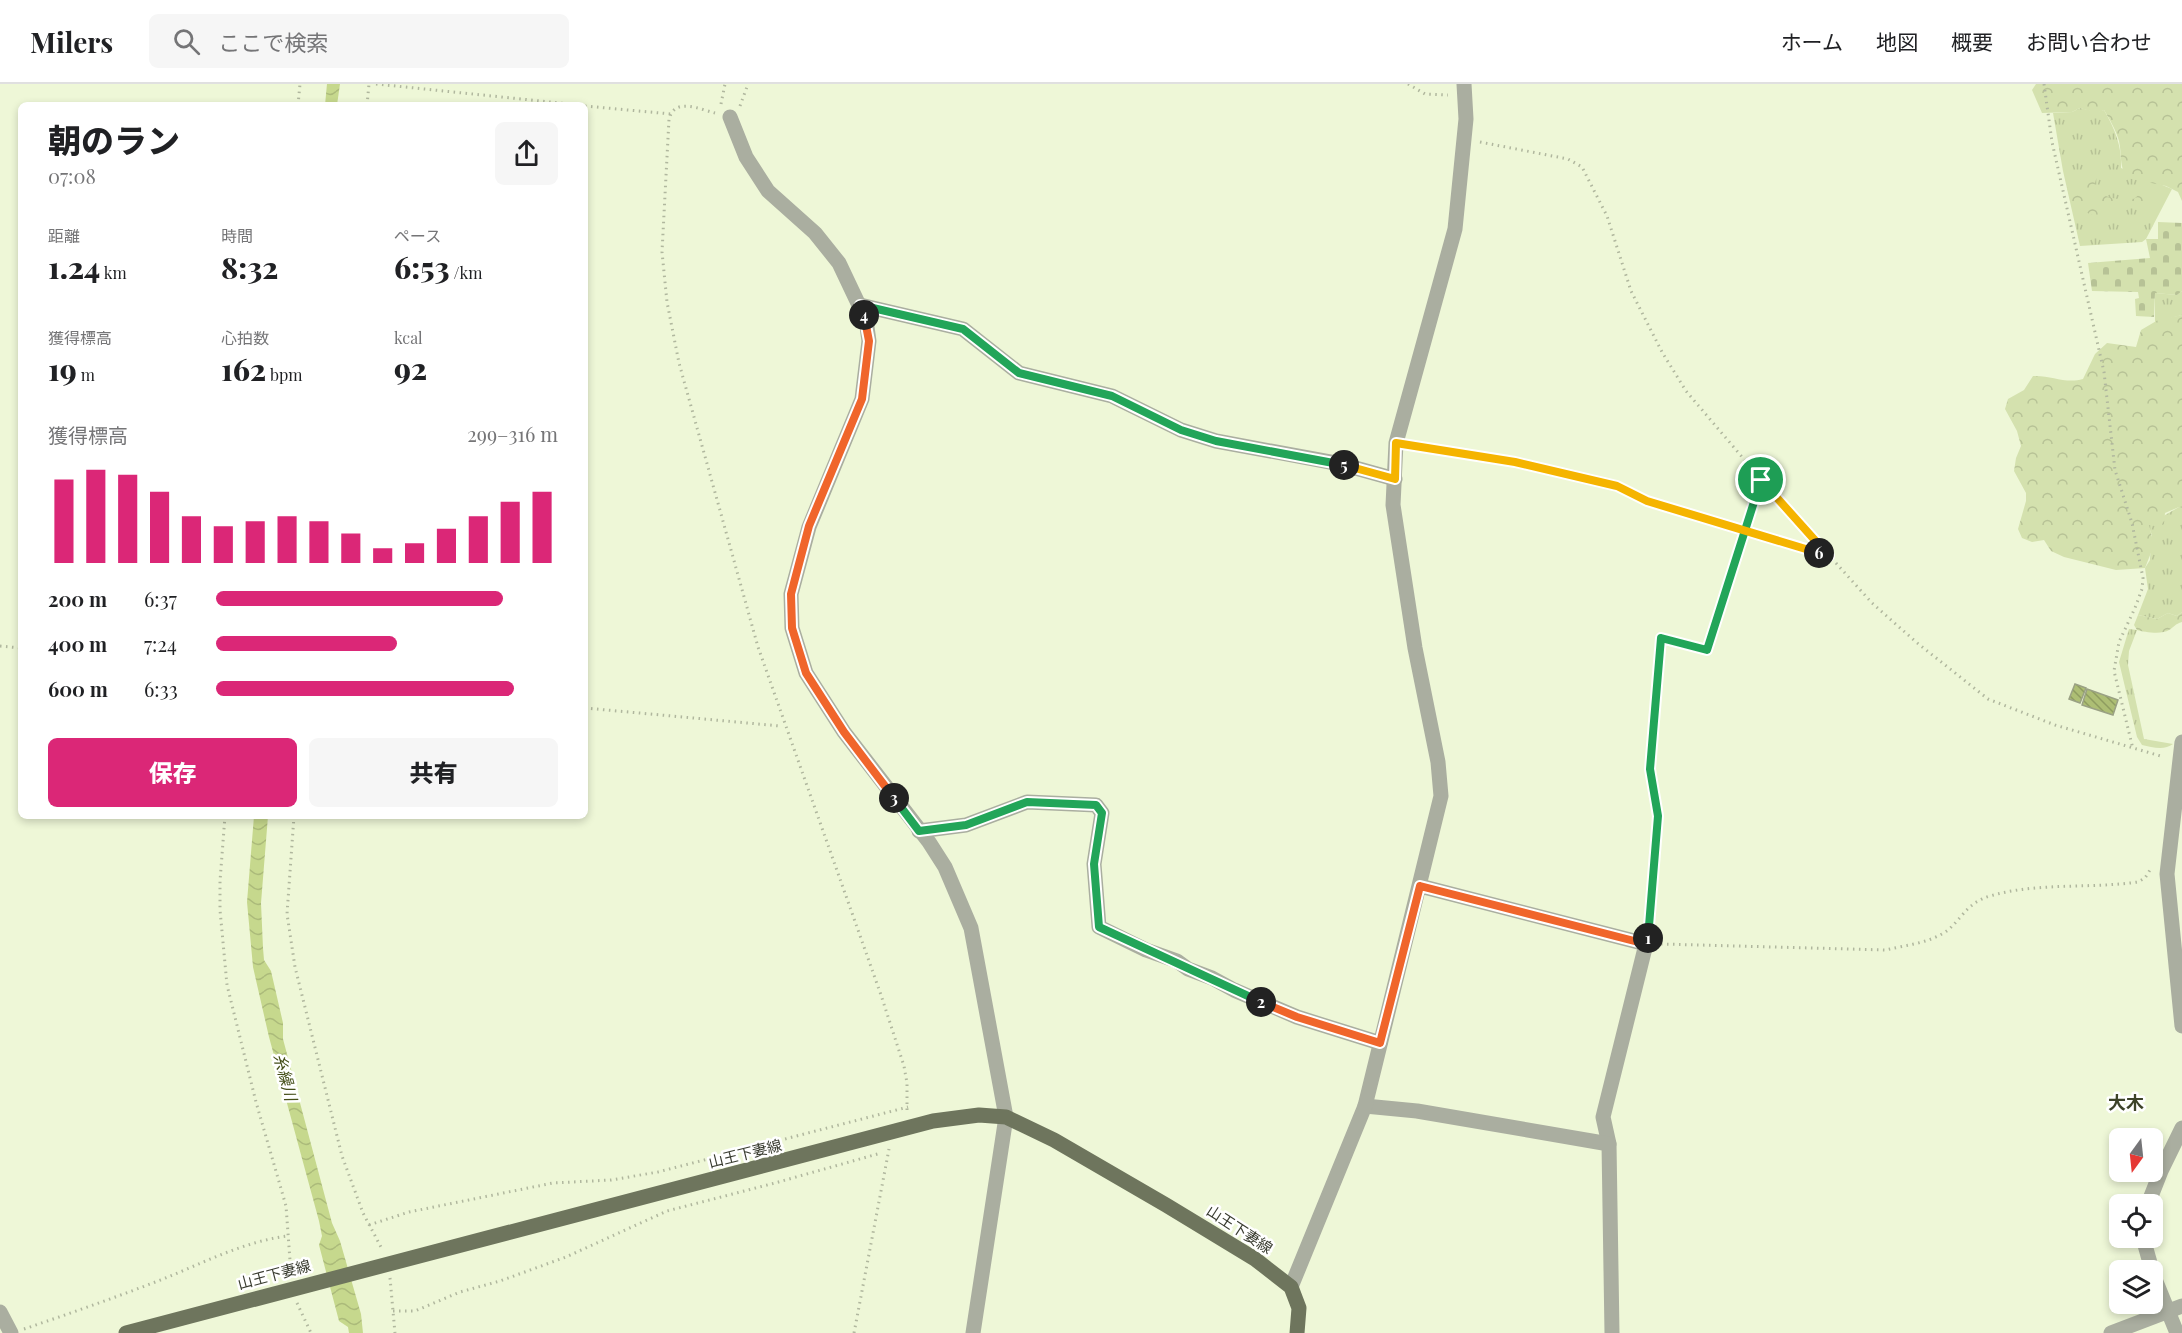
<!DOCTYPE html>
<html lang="ja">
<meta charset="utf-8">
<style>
:root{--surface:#fff;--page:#f6f6f6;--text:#202124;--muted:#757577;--line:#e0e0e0;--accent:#db2777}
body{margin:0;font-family:"Playfair Display","Noto Sans JP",serif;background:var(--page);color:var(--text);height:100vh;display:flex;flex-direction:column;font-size:22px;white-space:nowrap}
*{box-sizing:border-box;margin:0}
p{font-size:20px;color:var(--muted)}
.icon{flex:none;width:33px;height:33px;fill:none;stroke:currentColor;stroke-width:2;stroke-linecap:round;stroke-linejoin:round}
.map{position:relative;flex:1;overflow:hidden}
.sheet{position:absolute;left:18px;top:18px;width:570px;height:717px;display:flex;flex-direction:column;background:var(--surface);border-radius:9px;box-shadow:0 3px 9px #0003}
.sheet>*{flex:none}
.needle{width:39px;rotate:195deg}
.fabs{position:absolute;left:2109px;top:1044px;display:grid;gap:12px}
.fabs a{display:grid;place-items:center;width:54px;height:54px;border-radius:9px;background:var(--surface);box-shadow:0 3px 9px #0003;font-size:30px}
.pin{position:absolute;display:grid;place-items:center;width:51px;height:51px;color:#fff;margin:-26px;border:3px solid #fff;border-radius:50%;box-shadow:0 2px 6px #0007}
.km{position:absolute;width:30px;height:30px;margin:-15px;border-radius:50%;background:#222;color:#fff;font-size:16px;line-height:30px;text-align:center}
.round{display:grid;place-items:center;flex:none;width:63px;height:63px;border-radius:9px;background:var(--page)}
.overview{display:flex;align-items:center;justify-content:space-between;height:102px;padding:0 30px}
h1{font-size:33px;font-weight:800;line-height:45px}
.figures{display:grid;grid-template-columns:repeat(3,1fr);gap:9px;height:102px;padding:6px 30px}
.figures div{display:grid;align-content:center}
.figures b{font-size:30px;font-weight:800}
.figures small{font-size:16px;font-weight:400}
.figures p{font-size:16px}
.chart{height:168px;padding:12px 30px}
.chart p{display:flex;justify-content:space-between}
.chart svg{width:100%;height:108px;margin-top:6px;stroke:var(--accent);stroke-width:6}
.primary-button{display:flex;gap:12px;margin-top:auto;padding:12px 30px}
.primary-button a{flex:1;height:69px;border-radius:9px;background:var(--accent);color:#fff;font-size:24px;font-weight:800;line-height:69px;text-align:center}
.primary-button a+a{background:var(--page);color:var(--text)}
ul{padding:0 30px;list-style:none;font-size:20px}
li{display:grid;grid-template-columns:96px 72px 1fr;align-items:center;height:45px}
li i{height:15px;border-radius:8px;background:var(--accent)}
header{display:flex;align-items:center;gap:36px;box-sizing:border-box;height:84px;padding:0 30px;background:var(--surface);border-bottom:2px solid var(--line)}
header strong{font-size:28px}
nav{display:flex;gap:33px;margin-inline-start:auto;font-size:21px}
.search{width:420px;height:54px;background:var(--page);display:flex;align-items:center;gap:15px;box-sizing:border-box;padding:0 21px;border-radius:9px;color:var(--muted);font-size:22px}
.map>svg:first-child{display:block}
.grass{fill:url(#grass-tufts)}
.forest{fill:url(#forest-crowns)}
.cemetery{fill:url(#cemetery-stones)}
.water{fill:url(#water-waves)}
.building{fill:url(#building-back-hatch);stroke:#9aa184;stroke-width:1.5}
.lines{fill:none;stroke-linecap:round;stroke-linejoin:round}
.path{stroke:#b0b79e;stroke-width:3;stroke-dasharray:1.5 4.5;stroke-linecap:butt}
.minor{stroke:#aaaea0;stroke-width:15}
.major{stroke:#6e755d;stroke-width:15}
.split-1-casing{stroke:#fff;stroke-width:12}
.split-2-casing{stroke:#fff;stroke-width:12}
.split-3-casing{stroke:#fff;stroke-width:12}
.split-4-casing{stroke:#fff;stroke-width:12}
.split-5-casing{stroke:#fff;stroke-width:12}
.split-6-casing{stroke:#fff;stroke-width:12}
.split-7-casing{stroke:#fff;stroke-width:12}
.split-1{stroke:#22a559;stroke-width:8}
.split-2{stroke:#f0652b;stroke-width:8}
.split-3{stroke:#22a559;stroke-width:8}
.split-4{stroke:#f0652b;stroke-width:8}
.split-5{stroke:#22a559;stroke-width:8}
.split-6{stroke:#f5b400;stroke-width:8}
.split-7{stroke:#f5b400;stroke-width:8}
.labels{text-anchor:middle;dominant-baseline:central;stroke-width:5;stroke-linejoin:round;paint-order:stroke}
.street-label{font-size:15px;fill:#3a3d31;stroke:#fff}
.water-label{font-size:16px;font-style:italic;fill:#454f19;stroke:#fff}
.quarter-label{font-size:18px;font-weight:bold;fill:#3d4329;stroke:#fff}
</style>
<header>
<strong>Milers</strong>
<div class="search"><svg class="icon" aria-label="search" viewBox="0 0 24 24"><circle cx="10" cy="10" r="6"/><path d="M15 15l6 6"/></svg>ここで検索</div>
<nav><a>ホーム</a><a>地図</a><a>概要</a><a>お問い合わせ</a></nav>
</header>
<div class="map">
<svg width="2182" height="1249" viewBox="0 0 2182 1249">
<defs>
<pattern id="grass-tufts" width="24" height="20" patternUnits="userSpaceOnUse" patternTransform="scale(1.5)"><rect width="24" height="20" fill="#d4e1ae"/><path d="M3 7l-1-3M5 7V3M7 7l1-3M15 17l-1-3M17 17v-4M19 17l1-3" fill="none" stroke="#b7c296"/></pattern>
<pattern id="forest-crowns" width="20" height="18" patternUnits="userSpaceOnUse" patternTransform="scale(1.5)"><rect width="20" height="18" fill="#d4e1ae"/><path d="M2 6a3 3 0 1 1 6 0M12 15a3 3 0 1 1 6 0" fill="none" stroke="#b7c296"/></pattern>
<pattern id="cemetery-stones" width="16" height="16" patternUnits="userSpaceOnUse" patternTransform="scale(1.5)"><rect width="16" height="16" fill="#d4e1ae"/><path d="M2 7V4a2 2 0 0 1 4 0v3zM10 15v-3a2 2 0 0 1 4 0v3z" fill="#b7c296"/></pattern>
<pattern id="water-waves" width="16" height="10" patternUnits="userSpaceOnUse" patternTransform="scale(1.5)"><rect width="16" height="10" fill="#c6d88d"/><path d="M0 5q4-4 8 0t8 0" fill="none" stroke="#abba7a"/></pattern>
<pattern id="building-back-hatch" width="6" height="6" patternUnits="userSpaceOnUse" patternTransform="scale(1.5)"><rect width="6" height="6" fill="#adbe74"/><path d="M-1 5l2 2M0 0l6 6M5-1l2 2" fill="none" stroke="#8e9c60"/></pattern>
</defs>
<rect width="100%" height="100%" fill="#eef7d7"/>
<g class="grass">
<path d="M2080 24 2097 28 2104 26C2115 45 2122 62 2121 84L2172 105 2146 155 2142 158 2080 162 2063 87 2053 29 2072 28Z"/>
<path d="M2182 207V231L2155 238V209L2177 211Z"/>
<path d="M2179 423 2182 424V528L2177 532 2168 529 2157 535 2138 531 2148 505 2145 484 2150 476 2152 451 2148 441Z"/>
<path d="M2129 545 2137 546 2129 567 2128 581 2144 655 2173 660C2164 667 2152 663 2142 661L2137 653 2119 578Z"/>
</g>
<g class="forest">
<path d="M2036 0H2182V117L2178 108 2166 102 2127 94C2119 82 2122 71 2119 57 2116 46 2110 36 2104 26L2097 29 2080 24 2072 28 2042 29 2032 6Z"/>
<path d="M2087 86 2094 88 2097 92 2093 106C2104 112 2117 118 2129 113L2134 115 2143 107 2155 106 2163 113 2157 123 2140 118 2131 122 2114 120 2112 122 2111 133 2107 137 2073 123 2067 104 2070 102 2084 106 2086 105Z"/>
<path d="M2182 231V424L2179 423 2165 429 2164 440 2160 443 2149 441 2154 461 2145 484 2116 486 2064 473 2051 467 2044 456 2032 458 2022 454 2018 445 2026 417V409L2014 387 2016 374 2021 362 2017 347 2005 325 2008 315 2024 306 2033 292C2051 291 2065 300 2083 295L2095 270 2107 259 2136 263 2141 246 2158 236Z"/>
<path d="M2182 528V538C2175 540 2174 543 2169 546 2162 551 2144 548 2137 546L2134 541 2138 531 2157 535 2168 529 2177 532Z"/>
</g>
<path class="cemetery" d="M2158 138 2182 139V207L2177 211 2155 209 2154 233 2136 232 2135 215 2139 214 2138 208 2092 207 2088 179 2150 174 2146 155H2158Z"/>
<g class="water">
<path d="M327 0H340L337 21H325Z"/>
<path d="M254 732H268L261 819 263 864 264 876 271 887 283 939V955L332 1139 340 1157 361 1230 363 1249H349L348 1243 339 1237 319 1161 322 1152 319 1137 269 953 253 883 247 818Z"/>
</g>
<g class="building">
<path d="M2075 600 2086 604 2080 619 2069 615Z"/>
<path d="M2087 605 2118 616 2113 631 2082 621Z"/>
</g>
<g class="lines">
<g class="path">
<path d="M376 0 579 21"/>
<path d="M1408 0 1425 10 1448 11"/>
<path d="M2044 0 2052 58 2104 288 2115 386 2132 439 2143 494 2142 505 2135 524 2119 558 2114 587 2133 665"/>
<path d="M721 20 725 0"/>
<path d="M298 21 300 0"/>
<path d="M367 21 369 0"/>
<path d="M585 22 671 30"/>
<path d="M740 22 748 0"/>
<path d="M715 29C699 25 675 13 669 35L662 168 667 218 679 279 758 563 881 911 904 982 907 999V1028"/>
<path d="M1480 58 1568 75 1582 83 1607 132 1631 207 1662 268 1686 307 1771 407 1872 519 1916 558 1988 615 2055 641 2164 673"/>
<path d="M1412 362 1515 378 1617 402 1647 417 1828 472"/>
<path d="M0 562 21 564"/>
<path d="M585 624 780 642"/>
<path d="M225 732 220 797V826L227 901 256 1018 286 1122 291 1190"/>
<path d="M294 732 287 830 295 883 342 1072 363 1129 382 1165"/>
<path d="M1649 844 1658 732 1650 685 1661 554 1707 566 1761 396"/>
<path d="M1661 860 1886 866C1906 861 1931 859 1948 846 1964 832 1967 819 1990 812 2038 798 2089 805 2138 798L2145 794 2150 786"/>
<path d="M369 1141 409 1128 553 1099 611 1096 658 1088 908 1023"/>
<path d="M390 1194 395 1249"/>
<path d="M297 1219 311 1249"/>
<path d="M393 1227H415L460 1208 500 1197 566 1173 667 1127 775 1099 881 1069"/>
<path d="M24 1245C71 1229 117 1213 163 1195 203 1179 245 1157 288 1152"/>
<path d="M854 1249 889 1065"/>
</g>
<g class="minor">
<path d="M730 33 746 73 768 107 815 149 839 179 866 236 869 257 862 315 809 443 791 510 792 544 806 589 844 648 929 758 945 783 971 844 1006 1033 973 1249"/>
<path d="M860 221 963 245 1019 289 1112 312 1181 346 1216 357 1341 380 1395 395"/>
<path d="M2182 658 2167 790 2182 942"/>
<path d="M919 747 966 741 1027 718 1096 721 1102 729 1094 780 1099 843 1146 866 1177 877 1188 885 1212 894 1234 906 1297 933 1380 959"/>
<path d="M1420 802 1646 860 1603 1033 1609 1060"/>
<path d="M1365 1022 1417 1027 1609 1060 1612 1249"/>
<path d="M2148 1120 2161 1087 2182 1044"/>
<path d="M2143 1154 2152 1186"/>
<path d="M2152 1188 2177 1249"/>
<path d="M1291 1203 1365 1022 1441 712 1438 678 1415 564 1393 421 1396 359 1455 145 1466 35 1464 0"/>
<path d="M0 1228 11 1249"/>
<path d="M2111 1249 2182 1222"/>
</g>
<path class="major" d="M126 1249 933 1037 979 1031 1006 1033 1054 1056 1166 1121 1255 1175 1291 1203 1299 1224 1297 1249"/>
</g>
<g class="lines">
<defs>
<path id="split-1" d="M1648 854 1658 732 1650 685 1661 554 1707 566 1761 396"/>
<path id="split-2" d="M1261 918 1297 933 1380 959 1420 802 1646 860 1648 854"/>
<path id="split-3" d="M894 714 919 747 966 741 1027 718 1096 721 1102 729 1094 780 1099 843 1261 918"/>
<path id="split-4" d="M864 231 869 257 862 315 809 442 791 510 792 544 806 589 844 648 894 714"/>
<path id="split-5" d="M864 231 860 221 963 245 1019 289 1112 312 1181 346 1216 357 1344 381"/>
<path id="split-6" d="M1344 381 1395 395 1396 359 1515 378 1617 402 1647 417 1819 469"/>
<path id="split-7" d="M1761 396 1829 472 1819 469"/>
</defs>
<use href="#split-1" class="split-1-casing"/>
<use href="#split-2" class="split-2-casing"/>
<use href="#split-3" class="split-3-casing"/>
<use href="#split-4" class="split-4-casing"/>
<use href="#split-5" class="split-5-casing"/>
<use href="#split-6" class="split-6-casing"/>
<use href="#split-7" class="split-7-casing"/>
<use href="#split-1" class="split-1"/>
<use href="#split-2" class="split-2"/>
<use href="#split-3" class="split-3"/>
<use href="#split-4" class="split-4"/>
<use href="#split-5" class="split-5"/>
<use href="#split-6" class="split-6"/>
<use href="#split-7" class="split-7"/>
</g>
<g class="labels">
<g class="street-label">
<text transform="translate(745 1069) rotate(-14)">山王下妻線</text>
<text transform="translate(1240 1145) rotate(33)">山王下妻線</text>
<text transform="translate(274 1190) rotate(-15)">山王下妻線</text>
</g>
<g class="water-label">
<text transform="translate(286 993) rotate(75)">糸繰川</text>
</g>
<g class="quarter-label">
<text x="2126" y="1018">大木</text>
</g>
</g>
</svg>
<div class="fabs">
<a><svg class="needle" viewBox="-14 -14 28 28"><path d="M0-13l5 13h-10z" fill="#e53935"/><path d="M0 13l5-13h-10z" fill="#757577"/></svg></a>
<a><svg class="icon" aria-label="locate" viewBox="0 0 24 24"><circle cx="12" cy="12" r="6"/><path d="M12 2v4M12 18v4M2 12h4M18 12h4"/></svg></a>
<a><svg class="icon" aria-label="layers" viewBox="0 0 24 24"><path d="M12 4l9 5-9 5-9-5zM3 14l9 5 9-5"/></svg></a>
</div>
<div class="pin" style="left:1761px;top:396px;background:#1e9e55"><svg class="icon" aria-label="arrive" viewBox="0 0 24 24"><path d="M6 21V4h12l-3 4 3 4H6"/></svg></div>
<b class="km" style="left:1648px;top:854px">1</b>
<b class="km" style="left:1261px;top:918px">2</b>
<b class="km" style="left:894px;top:714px">3</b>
<b class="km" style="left:864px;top:231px">4</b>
<b class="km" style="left:1344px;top:381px">5</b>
<b class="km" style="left:1819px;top:469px">6</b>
<section class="sheet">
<div class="overview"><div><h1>朝のラン</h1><p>07:08</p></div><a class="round"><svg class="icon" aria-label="share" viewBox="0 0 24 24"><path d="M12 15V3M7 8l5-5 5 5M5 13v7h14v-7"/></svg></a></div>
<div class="figures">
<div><p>距離</p><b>1.24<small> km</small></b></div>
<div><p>時間</p><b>8:32</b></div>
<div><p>ペース</p><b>6:53<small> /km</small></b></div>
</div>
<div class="figures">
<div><p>獲得標高</p><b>19<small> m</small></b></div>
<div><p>心拍数</p><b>162<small> bpm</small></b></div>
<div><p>kcal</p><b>92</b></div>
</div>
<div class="chart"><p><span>獲得標高</span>299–316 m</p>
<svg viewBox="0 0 160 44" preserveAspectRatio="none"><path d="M5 44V10M15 44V6M25 44V8M35 44V15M45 44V25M55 44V29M65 44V27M75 44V25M85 44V27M95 44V32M105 44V38M115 44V36M125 44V30M135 44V25M145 44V19M155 44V15"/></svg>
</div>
<ul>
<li><b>200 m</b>6:37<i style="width:84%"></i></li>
<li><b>400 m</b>7:24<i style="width:53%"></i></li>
<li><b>600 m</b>6:33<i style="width:87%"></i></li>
</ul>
<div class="primary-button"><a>保存</a><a>共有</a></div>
</section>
</div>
